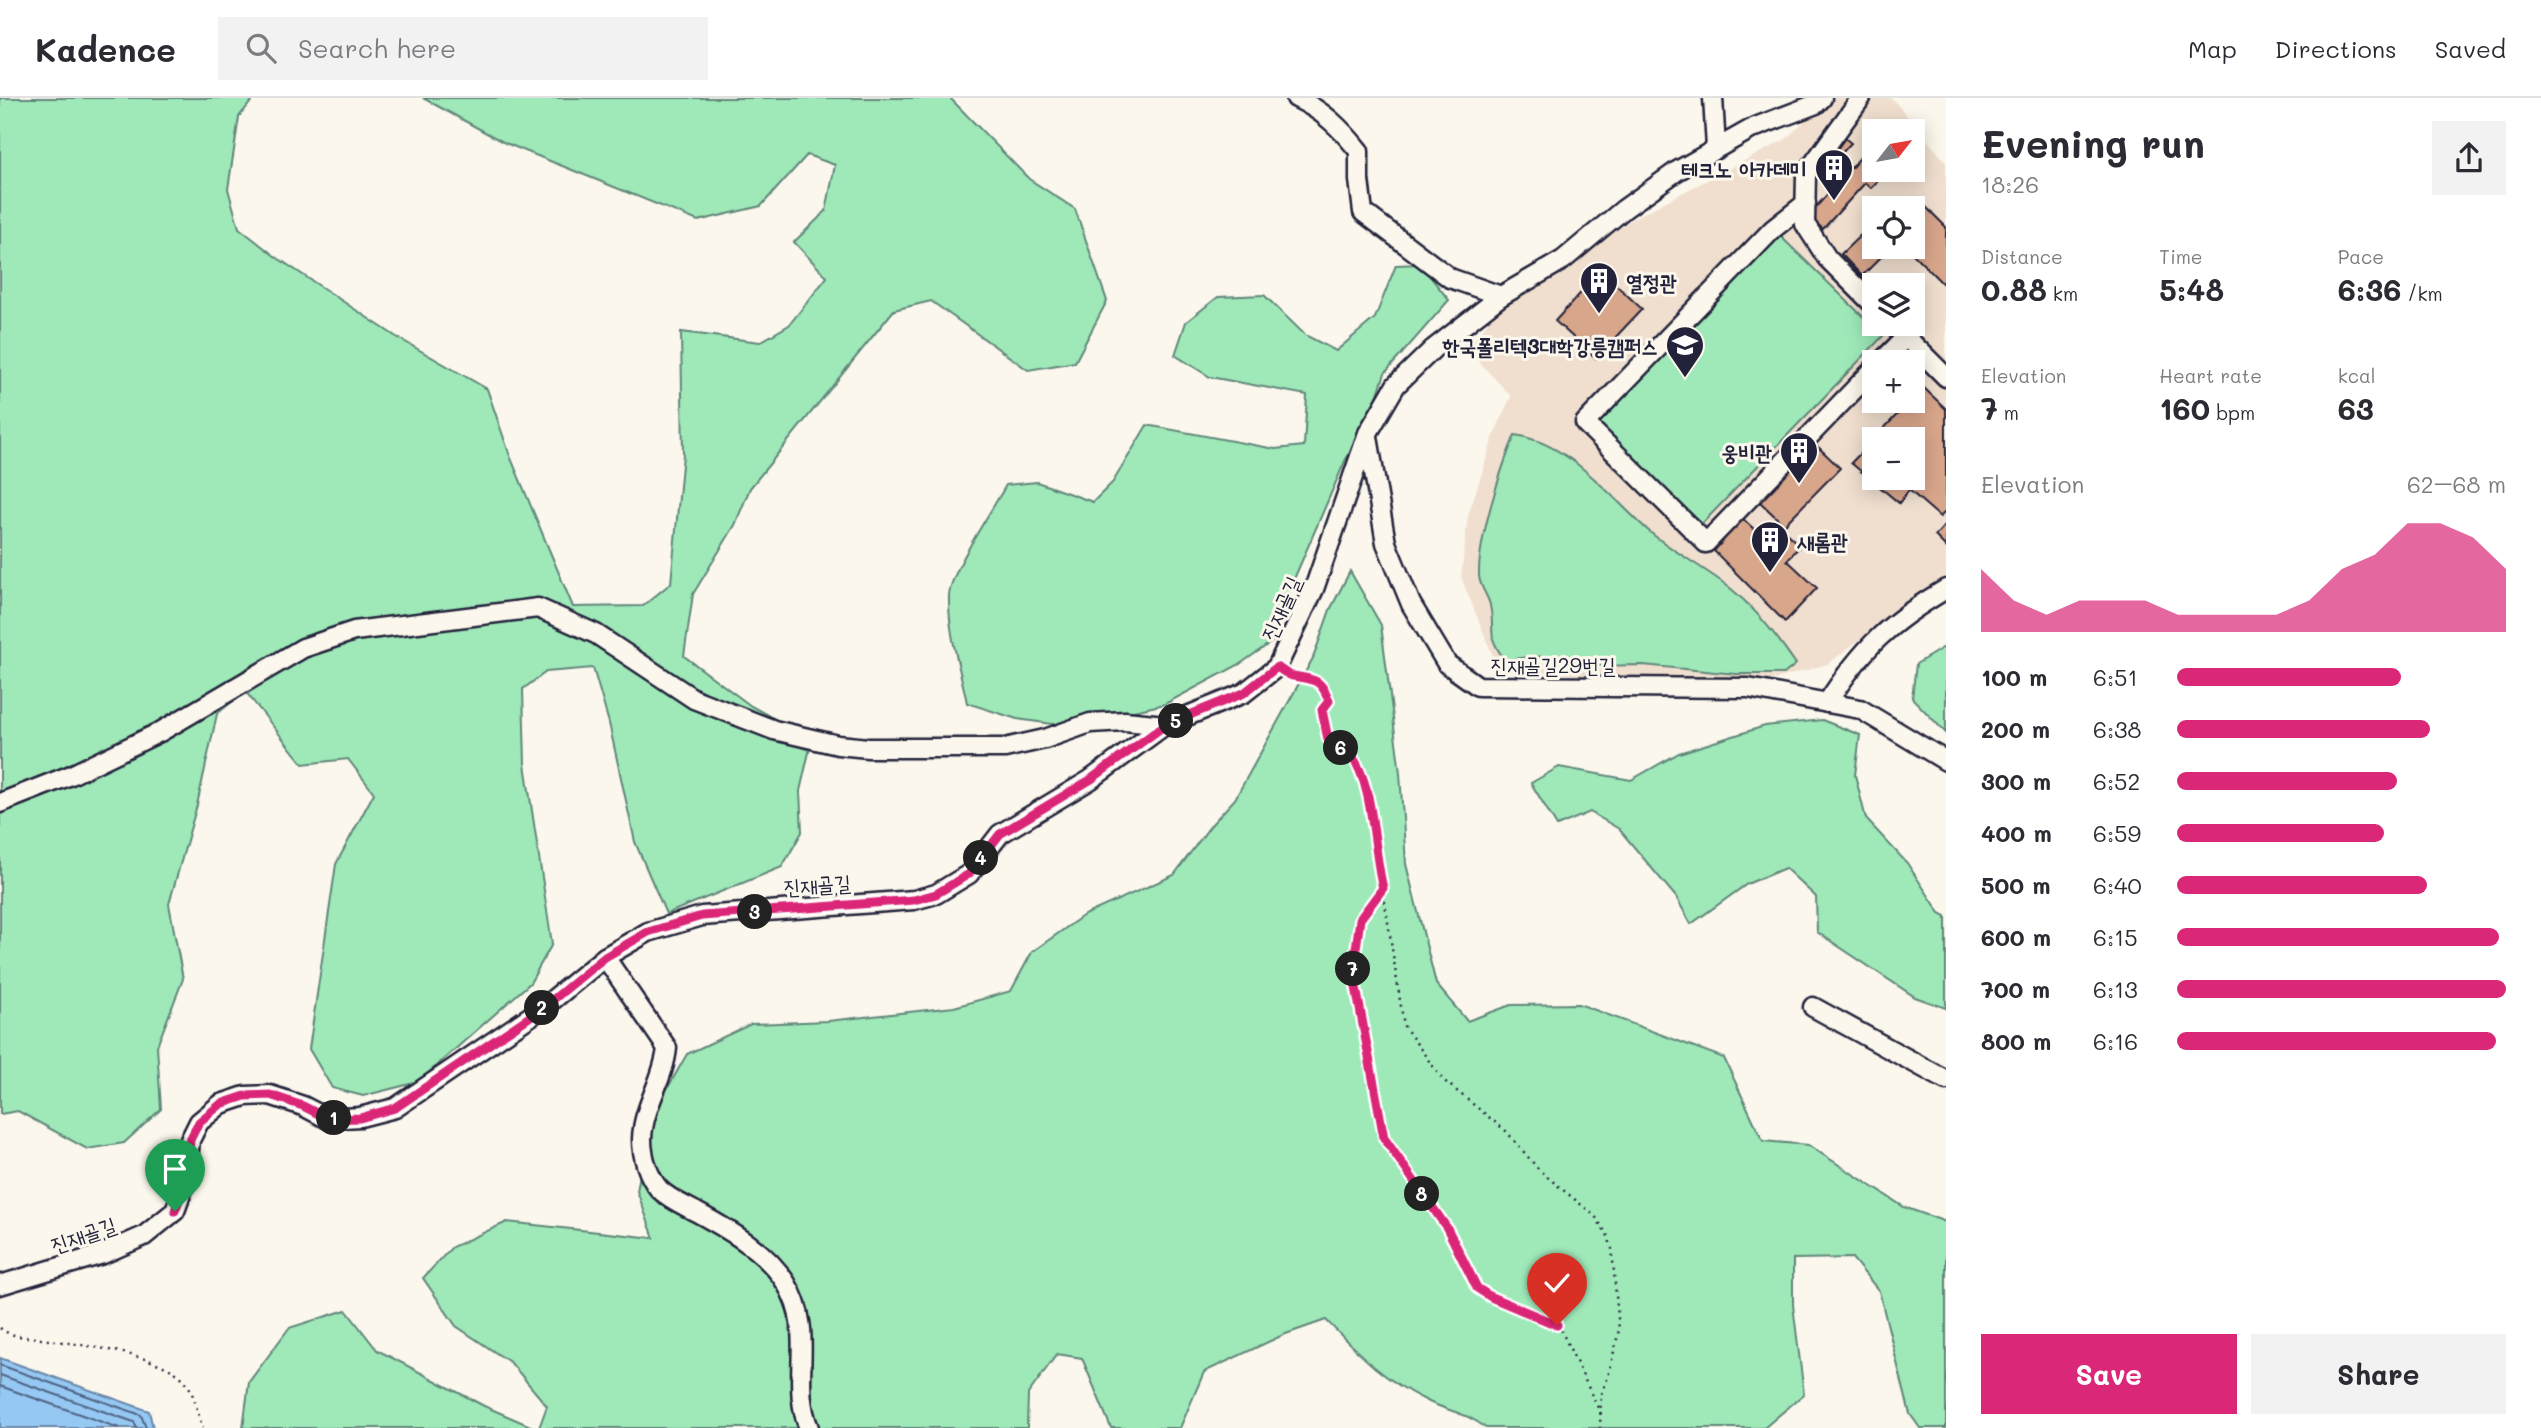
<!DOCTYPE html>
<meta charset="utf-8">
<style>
:root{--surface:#fff;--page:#f2f2f3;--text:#2b2b33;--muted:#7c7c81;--line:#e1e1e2;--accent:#db2777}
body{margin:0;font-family:Mali,"Poor Story",sans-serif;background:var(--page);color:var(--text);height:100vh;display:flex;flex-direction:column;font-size:26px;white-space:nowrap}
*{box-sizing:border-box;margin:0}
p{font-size:23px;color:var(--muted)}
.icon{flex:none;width:38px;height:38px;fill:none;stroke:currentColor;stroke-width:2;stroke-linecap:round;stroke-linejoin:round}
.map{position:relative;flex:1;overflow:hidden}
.panel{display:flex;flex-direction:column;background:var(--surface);width:595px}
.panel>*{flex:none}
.needle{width:46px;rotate:59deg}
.tools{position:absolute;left:1862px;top:21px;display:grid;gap:14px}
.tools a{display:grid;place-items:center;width:63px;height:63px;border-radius:0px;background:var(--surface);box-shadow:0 4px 18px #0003;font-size:35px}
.pin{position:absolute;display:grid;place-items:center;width:60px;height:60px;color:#fff;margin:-72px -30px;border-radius:50% 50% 50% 0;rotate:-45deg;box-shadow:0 0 7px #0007}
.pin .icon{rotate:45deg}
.km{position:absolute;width:35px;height:35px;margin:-18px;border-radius:50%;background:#222;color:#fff;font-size:19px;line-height:35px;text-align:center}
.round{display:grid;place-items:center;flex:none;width:74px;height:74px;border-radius:0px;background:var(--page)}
.summary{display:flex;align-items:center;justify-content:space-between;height:119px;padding:0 35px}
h1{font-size:38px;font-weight:800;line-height:52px}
.metrics{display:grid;grid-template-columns:repeat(3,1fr);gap:10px;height:119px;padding:7px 35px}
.metrics div{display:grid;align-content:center}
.metrics b{font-size:30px;font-weight:800}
.metrics small{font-size:19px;font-weight:400}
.metrics p{font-size:19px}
.chart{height:196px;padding:14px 35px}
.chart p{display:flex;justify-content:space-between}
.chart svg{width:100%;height:126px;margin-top:7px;fill:var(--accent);opacity:.7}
.primary-button{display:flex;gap:14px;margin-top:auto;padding:14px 35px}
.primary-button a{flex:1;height:80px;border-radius:0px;background:var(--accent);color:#fff;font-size:28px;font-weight:800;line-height:80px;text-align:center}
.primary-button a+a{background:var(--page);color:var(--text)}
ul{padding:0 35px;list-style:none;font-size:23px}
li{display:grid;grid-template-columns:112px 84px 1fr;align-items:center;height:52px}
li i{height:18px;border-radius:9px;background:var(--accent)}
header{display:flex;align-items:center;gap:42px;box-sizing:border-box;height:98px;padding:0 35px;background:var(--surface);border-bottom:2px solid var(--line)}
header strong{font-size:33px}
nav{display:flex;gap:38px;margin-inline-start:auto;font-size:24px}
.search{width:490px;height:63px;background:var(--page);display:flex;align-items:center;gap:18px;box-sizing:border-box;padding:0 24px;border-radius:0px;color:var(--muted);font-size:26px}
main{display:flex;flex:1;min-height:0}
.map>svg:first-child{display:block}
.built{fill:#f0dfcf;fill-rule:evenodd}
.green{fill:#9fe9b9;stroke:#60867a;stroke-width:2}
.water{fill:#95c8f2;stroke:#6786a9;stroke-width:2}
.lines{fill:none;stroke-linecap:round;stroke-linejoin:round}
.shore{stroke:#506484;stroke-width:2}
.building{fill:#d8a68b;stroke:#22223b;stroke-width:2;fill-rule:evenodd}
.minor-casing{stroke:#22223b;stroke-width:23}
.path{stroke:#22223b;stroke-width:2.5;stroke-dasharray:2 5;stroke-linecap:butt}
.minor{stroke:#fbf7ec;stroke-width:18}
.route-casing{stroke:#fff;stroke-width:14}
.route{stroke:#db2777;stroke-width:9}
.labels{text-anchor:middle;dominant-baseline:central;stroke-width:6;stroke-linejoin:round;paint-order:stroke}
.poi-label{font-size:21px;font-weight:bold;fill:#22223b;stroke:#fbf7ec;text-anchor:end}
.street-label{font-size:21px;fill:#22223b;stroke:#fbf7ec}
</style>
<header>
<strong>Kadence</strong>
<div class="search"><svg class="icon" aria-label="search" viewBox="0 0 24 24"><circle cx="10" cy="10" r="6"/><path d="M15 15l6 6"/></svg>Search here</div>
<nav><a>Map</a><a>Directions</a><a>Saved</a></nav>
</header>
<main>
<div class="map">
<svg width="1946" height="1330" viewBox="0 0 1946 1330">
<rect width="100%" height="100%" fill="#fbf7ec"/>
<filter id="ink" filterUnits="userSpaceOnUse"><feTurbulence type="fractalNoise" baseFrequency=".0143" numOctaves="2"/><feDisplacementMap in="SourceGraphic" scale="14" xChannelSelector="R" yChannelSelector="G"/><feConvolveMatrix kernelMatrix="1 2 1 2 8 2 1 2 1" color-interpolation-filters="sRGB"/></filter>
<g filter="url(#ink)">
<path class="built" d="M1828 0H1892L1946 64V481L1912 501 1828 566 1769 583 1603 579 1543 574 1495 563 1461 479 1468 418 1494 337 1511 298 1467 251 1498 211 1555 179 1632 121 1786 41ZM1874 33H1913V72H1874ZM1874 110H1913V149H1874ZM1874 187H1913V226H1874ZM1874 264H1913V303H1874ZM1874 341H1913V380H1874Z"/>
<g class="green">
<path d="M0 0H254L239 19 228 91 239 130 276 159 395 238 487 291 510 358 573 509 643 508 671 485 683 356 681 234 760 244 789 227 827 179 794 144 826 113 835 67 807 57 761 108 698 123 503 44 423 0H950L1029 81 1075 111 1107 203 1075 264 1028 272 931 203 894 212 750 390 735 427 693 496 684 558 751 608 812 641 800 693 802 734 782 769 666 816 635 744 609 625 593 570 546 574 523 591 525 666 552 846 530 885 418 984 363 998 332 990 309 951 336 766 374 695 348 661 303 666 245 593 217 616 197 707 169 806 183 881 157 948 161 1011 124 1045 87 1051 18 1013 0 1016Z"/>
<path d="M1773 131 1883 238 1695 433 1585 325Z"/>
<path d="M1420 166 1449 202 1385 275 1370 320 1345 363 1294 481 1273 543 1240 566 1165 606 1067 628 1017 621 967 605C960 571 948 534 949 498 950 474 993 411 1006 387L1037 384 1093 404 1113 384 1147 327 1275 351 1304 348 1307 297 1210 279 1175 257 1186 224 1218 199 1264 197 1305 237 1336 253 1375 220 1396 167Z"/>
<path d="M1515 337C1571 345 1610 399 1651 435 1675 455 1705 470 1730 490 1756 511 1777 538 1796 566L1784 576H1736L1643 567 1594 568 1536 558 1505 562C1485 536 1496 534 1490 507 1488 497 1479 488 1479 477 1478 442 1501 370 1515 337Z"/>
<path d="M1350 473 1381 527 1400 675 1406 766 1436 886 1467 923 1511 907 1579 906 1724 960 1763 1043 1808 1047 1904 1109 1946 1124V1330H1920L1910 1316 1879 1193 1852 1160 1793 1161V1207L1804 1296 1764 1330H1486C1468 1315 1447 1313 1427 1303 1382 1281 1359 1256 1326 1222L1283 1237 1204 1274 1180 1330H1111L1082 1260 1057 1256 1028 1296 1027 1330H539L547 1308 511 1265 456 1228 423 1180 452 1149 507 1124 654 1140 637 1093 650 1021 687 956 751 926 828 923 954 909 1011 893 1032 854 1084 817 1174 777 1211 727 1235 701 1313 560 1330 512Z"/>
<path d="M1946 548V635L1912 600 1916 566Z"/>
<path d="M1822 622 1860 637 1855 677 1866 721 1907 765 1940 815 1946 818V910L1915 899 1817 834 1816 799 1785 770 1747 786 1691 826 1676 799 1619 731 1590 714 1557 728 1531 685 1559 669 1631 682 1679 655 1765 628Z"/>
<path d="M346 1212 377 1252 484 1308 535 1330H243L249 1284 289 1230Z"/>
</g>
<path class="water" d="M0 1260 149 1313 153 1330H0Z"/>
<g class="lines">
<g class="shore">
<path d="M0 1267 141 1317 146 1330"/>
<path d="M0 1277 134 1324 137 1330"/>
<path d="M0 1288 119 1330"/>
</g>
</g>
<g class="building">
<path d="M1841 37 1851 45 1839 58 1830 50Z"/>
<path d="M1867 52 1874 58V72H1888L1871 90 1865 85 1823 131 1808 118Z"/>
<path d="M1923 106 1946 129V189L1906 149H1913V115Z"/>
<path d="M1874 124V149H1891L1862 178 1841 156Z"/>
<path d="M1601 173 1642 211 1596 260 1555 223Z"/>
<path d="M1923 289 1946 311V413L1940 419 1909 392 1899 405 1851 365 1910 303H1913ZM1874 341H1913V380H1874Z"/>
<path d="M1815 346 1840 370 1784 427 1759 403Z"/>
<path d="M1742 420 1770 446 1783 432 1800 448 1787 462 1817 490 1785 524 1714 453Z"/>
<path d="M1946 426V449L1935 438Z"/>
</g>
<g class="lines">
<defs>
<g id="minor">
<path d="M1296 0C1323 13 1340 29 1359 53V82L1363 114 1450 180 1501 198"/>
<path d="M1713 0 1716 50"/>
<path d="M1861 0 1806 76 1805 126 1827 160 1874 207"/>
<path d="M1806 105 1773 131 1585 325 1706 445 1874 271"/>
<path d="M1893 226 1946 279"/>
<path d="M1881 264 1906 239"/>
<path d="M1368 339 1386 445 1411 506 1447 566 1478 588 1748 590 1860 611 1946 663"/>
<path d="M1827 605C1862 550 1890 524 1946 491"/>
<path d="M0 705 71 677 160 634 303 550 354 533 538 510 596 536 694 601 774 632 838 647 868 650H1005L1045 641 1090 625 1125 623 1165 627"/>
<path d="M605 859 667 950C664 982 643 1008 642 1041 642 1058 648 1078 659 1091 670 1102 686 1108 700 1116 731 1133 767 1154 786 1185 817 1235 789 1283 809 1330"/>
<path d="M1813 909 1946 982"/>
<path d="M0 1187 103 1156 144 1138 175 1113 186 1083 190 1042 199 1024 221 1006 245 998 270 997 303 1008 328 1021 360 1019 395 1010 544 909 605 859 648 834 702 818 914 802 936 796 969 776 1000 736 1090 682 1165 627 1244 595 1277 569 1314 491 1368 335 1396 287 1433 251 1501 198 1563 162 1624 111 1677 73 1753 30 1816 6 1822 0"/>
</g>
</defs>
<use href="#minor" class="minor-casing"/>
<g class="path">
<path d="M1290 578 1308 579 1324 588 1329 603 1322 612 1328 641 1350 655 1366 682 1404 928 1442 981 1506 1033 1540 1073 1595 1118 1608 1138 1612 1151 1619 1232 1608 1279 1601 1296 1600 1330"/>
<path d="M1383 790 1360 822 1353 873 1384 1040 1447 1131 1477 1190 1491 1199 1551 1224 1561 1232 1601 1316"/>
<path d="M0 1230C13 1240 25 1238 41 1241 75 1246 165 1256 186 1284 195 1296 197 1316 203 1330"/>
</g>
<use href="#minor" class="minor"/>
</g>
</g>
<g class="lines" filter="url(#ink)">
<defs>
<path id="route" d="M175 1113 186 1083 190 1042 199 1024 221 1006 245 998 270 997 303 1008 328 1021 360 1020 395 1010 544 909 605 859 648 834 702 818 914 802 936 796 969 776 1000 736 1090 682 1165 627 1244 595 1277 569C1282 572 1287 577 1293 578 1314 582 1321 580 1329 603L1322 612 1328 641C1335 646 1346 651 1351 657 1374 686 1373 752 1383 790L1360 821 1353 873 1384 1040 1447 1130 1477 1190 1491 1199 1557 1227"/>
</defs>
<use href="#route" class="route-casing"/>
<use href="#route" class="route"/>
</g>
<defs>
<symbol id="building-pin" viewBox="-11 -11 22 30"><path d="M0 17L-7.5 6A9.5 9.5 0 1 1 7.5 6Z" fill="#22223b" stroke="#fbf7ec"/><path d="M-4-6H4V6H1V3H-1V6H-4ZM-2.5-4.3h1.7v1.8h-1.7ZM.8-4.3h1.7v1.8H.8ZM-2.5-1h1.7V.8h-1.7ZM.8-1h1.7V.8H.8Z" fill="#fff"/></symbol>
<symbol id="university-pin" viewBox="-11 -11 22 30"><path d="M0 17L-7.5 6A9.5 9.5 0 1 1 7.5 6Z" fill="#22223b" stroke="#fbf7ec"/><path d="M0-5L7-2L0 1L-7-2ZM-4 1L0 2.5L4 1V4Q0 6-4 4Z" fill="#fff"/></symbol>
</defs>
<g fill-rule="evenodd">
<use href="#building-pin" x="1812" y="48" width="44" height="60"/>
<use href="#building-pin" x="1577" y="161" width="44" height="60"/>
<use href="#university-pin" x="1663" y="225" width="44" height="60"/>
<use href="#building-pin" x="1777" y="331" width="44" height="60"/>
<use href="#building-pin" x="1748" y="420" width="44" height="60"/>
</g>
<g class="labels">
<g class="poi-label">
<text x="1807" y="70">테크노 아카데미</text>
<text x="1626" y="183" text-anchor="start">열정관</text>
<text x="1658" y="247">한국폴리텍3대학강릉캠퍼스</text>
<text x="1772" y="353">웅비관</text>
<text x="1797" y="442" text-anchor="start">새롬관</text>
</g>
<g class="street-label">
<text transform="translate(1280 510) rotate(-66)">진재골길</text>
<text x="1553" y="566">진재골길29번길</text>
<text transform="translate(817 786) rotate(-4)">진재골길</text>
<text transform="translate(83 1136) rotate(-19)">진재골길</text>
</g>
</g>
</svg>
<div class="tools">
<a><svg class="needle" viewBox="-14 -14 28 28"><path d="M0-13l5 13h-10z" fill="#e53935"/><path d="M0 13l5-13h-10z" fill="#7c7c81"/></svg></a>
<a><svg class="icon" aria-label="locate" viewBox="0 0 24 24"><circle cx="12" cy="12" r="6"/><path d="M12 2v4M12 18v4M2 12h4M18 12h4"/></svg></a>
<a><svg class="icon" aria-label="layers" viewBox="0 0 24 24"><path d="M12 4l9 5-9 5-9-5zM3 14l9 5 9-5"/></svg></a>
<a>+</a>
<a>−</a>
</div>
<div class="pin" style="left:175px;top:1113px;background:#1e9e55"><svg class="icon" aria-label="arrive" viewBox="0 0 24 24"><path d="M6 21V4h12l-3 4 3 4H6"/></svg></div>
<div class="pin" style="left:1557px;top:1227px;background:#d93025"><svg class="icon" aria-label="check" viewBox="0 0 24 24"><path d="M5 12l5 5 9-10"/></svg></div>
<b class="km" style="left:334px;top:1020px">1</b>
<b class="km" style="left:542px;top:910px">2</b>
<b class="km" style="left:755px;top:814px">3</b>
<b class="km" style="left:981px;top:760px">4</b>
<b class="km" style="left:1176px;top:623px">5</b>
<b class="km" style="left:1341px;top:650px">6</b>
<b class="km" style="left:1353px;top:871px">7</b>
<b class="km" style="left:1422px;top:1096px">8</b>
</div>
<section class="panel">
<div class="summary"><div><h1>Evening run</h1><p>18:26</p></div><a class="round"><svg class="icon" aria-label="share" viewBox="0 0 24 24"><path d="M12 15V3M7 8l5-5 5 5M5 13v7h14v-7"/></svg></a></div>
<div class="metrics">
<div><p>Distance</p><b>0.88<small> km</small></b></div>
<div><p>Time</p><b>5:48</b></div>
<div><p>Pace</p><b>6:36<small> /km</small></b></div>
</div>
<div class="metrics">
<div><p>Elevation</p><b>7<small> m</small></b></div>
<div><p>Heart rate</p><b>160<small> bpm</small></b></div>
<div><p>kcal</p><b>63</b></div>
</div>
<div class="chart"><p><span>Elevation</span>62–68 m</p>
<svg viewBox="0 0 160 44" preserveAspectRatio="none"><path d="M0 44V22L10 33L20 38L30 33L40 33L50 33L60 38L70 38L80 38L90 38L100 33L110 22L120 17L130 6L140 6L150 11L160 22V44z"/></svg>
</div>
<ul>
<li><b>100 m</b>6:51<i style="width:68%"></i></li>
<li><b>200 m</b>6:38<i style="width:77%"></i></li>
<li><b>300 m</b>6:52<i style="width:67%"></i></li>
<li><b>400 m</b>6:59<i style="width:63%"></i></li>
<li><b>500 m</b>6:40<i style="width:76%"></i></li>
<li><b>600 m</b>6:15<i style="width:98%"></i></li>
<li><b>700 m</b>6:13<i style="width:100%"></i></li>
<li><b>800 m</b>6:16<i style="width:97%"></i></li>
</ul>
<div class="primary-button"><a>Save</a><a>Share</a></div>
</section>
</main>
